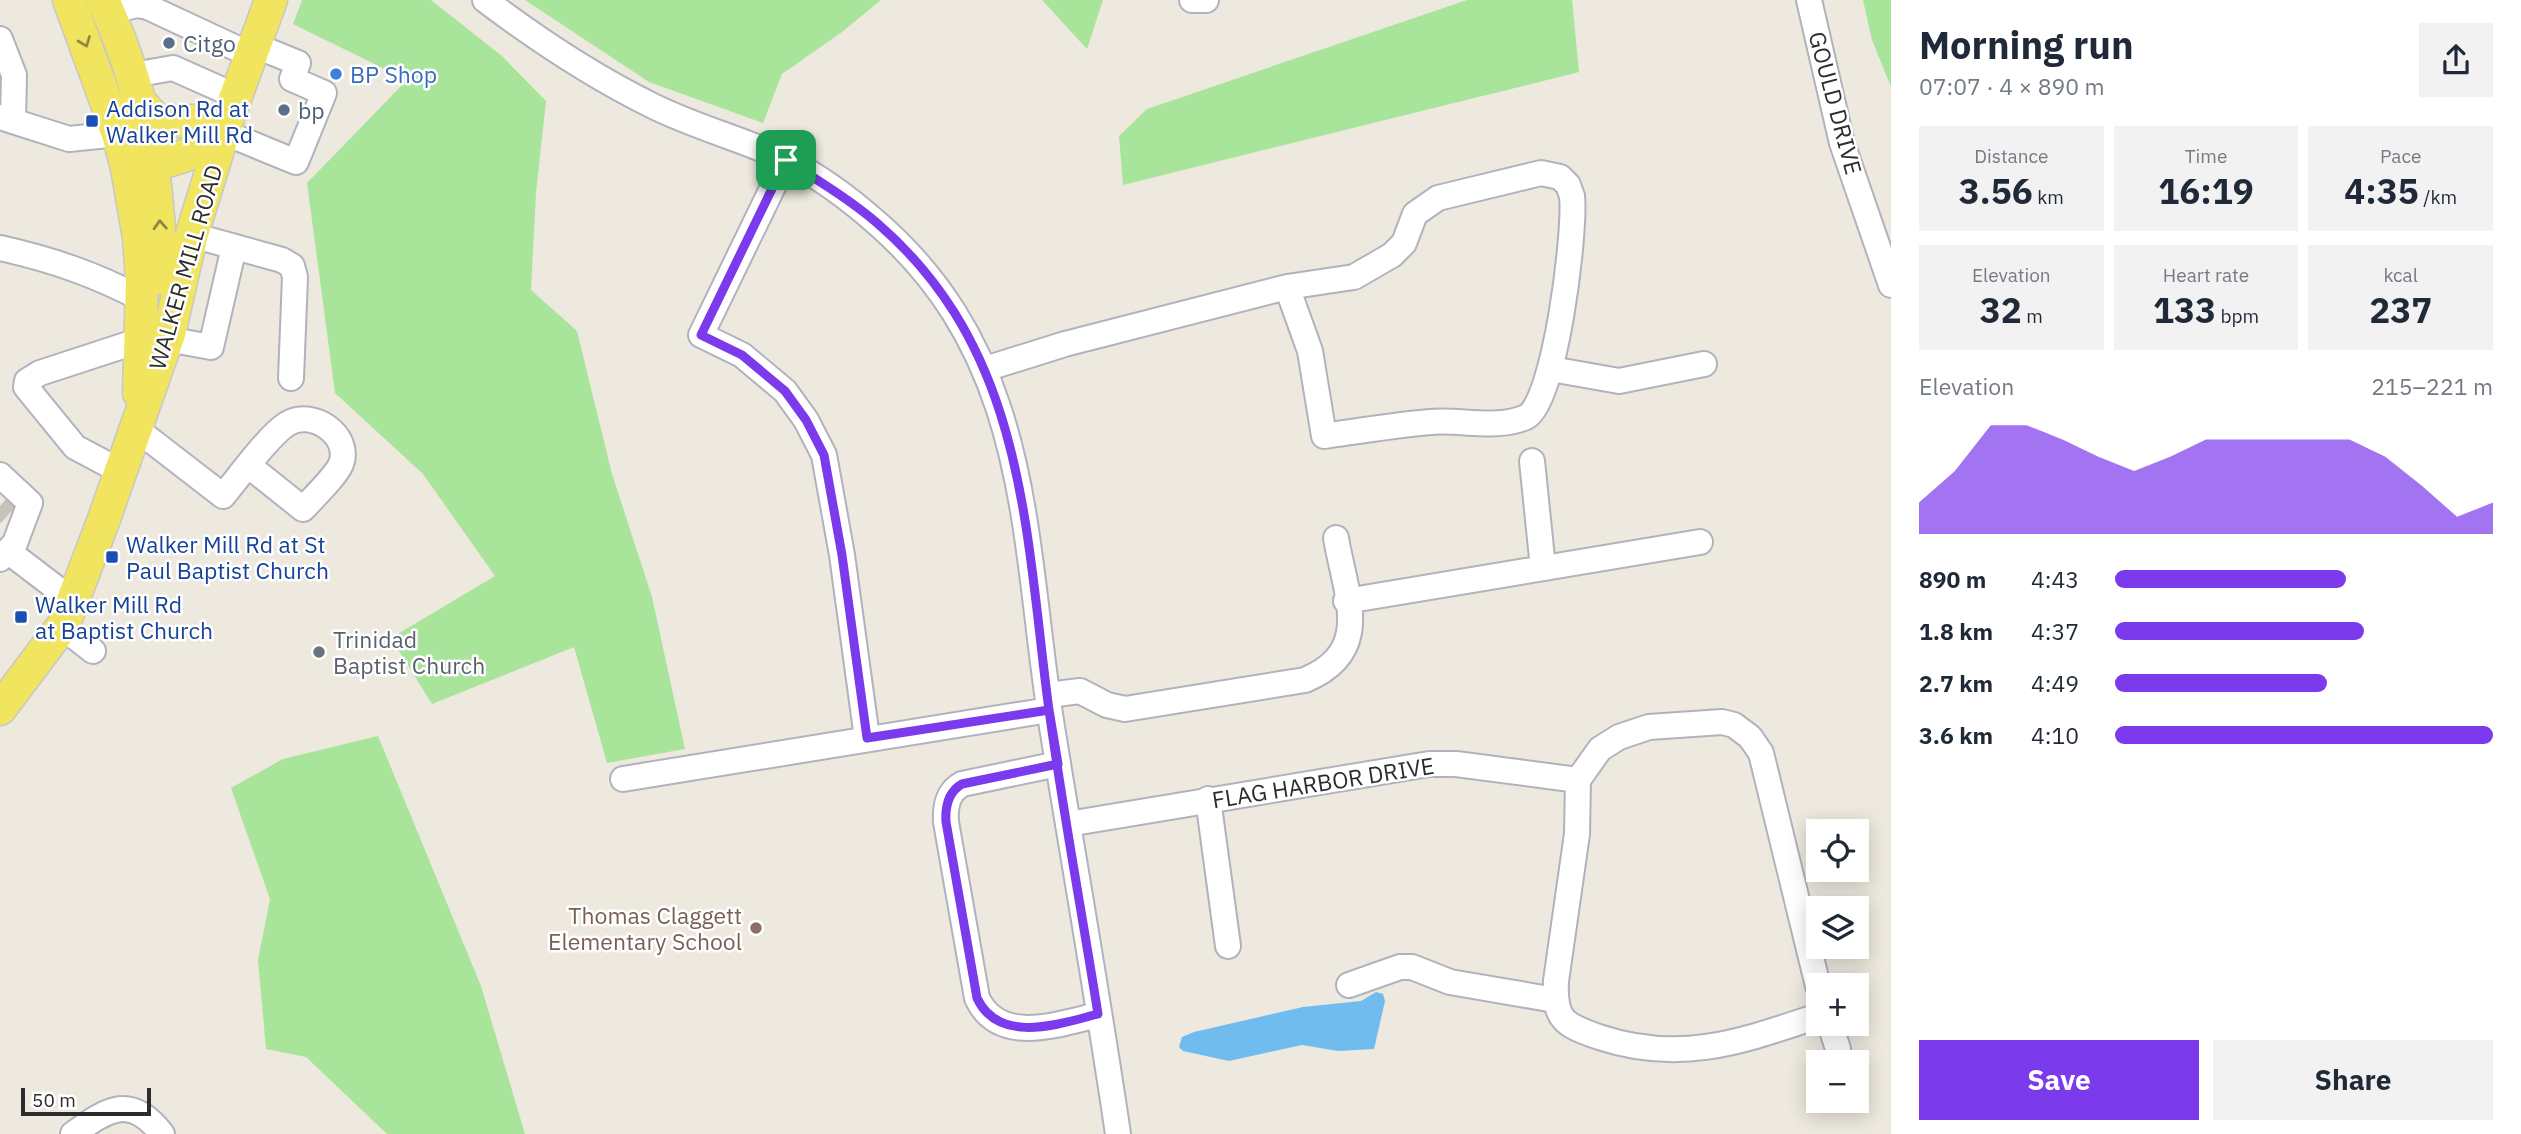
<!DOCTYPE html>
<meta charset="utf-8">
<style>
:root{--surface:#fff;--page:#f2f2f3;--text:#1f2937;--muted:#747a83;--accent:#7c3aed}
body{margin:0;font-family:"IBM Plex Sans",sans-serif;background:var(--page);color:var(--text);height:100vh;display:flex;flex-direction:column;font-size:26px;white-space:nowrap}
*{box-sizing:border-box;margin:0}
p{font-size:23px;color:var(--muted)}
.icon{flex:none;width:38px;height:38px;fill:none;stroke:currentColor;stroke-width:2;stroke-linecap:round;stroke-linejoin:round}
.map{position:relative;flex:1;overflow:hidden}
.drawer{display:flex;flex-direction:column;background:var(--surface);width:630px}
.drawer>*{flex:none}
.tools{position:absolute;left:1806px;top:819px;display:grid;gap:14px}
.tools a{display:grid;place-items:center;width:63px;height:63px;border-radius:0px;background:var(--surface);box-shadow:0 4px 18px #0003;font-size:35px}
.scale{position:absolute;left:21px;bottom:18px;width:130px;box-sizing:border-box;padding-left:7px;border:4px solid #2c2c2c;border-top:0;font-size:19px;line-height:24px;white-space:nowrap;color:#2c2c2c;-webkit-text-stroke:5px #fff;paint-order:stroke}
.pin{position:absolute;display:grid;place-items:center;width:60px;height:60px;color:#fff;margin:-30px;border-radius:14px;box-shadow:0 4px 10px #0006}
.round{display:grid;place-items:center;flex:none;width:74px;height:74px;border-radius:0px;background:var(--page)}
.overview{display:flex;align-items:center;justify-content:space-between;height:119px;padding:0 28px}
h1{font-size:38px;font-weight:800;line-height:52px}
.metrics{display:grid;grid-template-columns:repeat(3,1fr);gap:10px;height:119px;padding:7px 28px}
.metrics div{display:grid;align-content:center;border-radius:0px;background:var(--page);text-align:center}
.metrics b{font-size:35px;font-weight:800}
.metrics small{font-size:19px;font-weight:400}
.metrics p{font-size:19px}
.chart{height:196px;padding:14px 28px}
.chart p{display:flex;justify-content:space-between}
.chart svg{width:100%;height:126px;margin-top:7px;fill:var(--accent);opacity:.7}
.primary-button{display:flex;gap:14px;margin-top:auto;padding:14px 28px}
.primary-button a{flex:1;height:80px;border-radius:0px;background:var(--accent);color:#fff;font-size:28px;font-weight:800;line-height:80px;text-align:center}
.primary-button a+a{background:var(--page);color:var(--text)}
ul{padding:0 28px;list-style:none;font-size:23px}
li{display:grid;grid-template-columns:112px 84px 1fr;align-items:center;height:52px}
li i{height:18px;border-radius:9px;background:var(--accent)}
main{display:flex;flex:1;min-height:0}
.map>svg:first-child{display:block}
.green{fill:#a9e49b}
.water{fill:#71bcef}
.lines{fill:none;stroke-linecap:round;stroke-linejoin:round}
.minor-tunnel{stroke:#c6c3ba;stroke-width:24;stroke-dasharray:24 12;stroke-linecap:butt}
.minor-casing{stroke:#b2b2bf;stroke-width:28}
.major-casing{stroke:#c8c8c8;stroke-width:35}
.minor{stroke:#fff;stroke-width:24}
.major{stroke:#f1e45f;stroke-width:32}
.oneway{stroke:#8e8846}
.route-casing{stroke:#fff;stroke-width:14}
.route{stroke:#7c3aed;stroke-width:9}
.service-dot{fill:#5c6f8a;stroke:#fff;stroke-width:2.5}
.shop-dot{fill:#3f7fe0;stroke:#fff;stroke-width:2.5}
.transit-dot{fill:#1a4fb4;stroke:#fff;stroke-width:2.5}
.worship-dot{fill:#6b7280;stroke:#fff;stroke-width:2.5}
.education-dot{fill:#8d6e63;stroke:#fff;stroke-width:2.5}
.labels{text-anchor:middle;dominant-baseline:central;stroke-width:5;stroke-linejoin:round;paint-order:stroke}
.service-label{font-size:23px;fill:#4e5e75;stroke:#fff;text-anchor:start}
.shop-label{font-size:23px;fill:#366cbe;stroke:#fff;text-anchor:start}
.street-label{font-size:23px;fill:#2c2c2c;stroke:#fff}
.transit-label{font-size:23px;fill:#164399;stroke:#fff;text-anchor:start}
.worship-label{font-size:23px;fill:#5b616d;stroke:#fff;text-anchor:start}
.education-label{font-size:23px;fill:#785e54;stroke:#fff;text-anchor:end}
</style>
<main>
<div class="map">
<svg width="1891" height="1134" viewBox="0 0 1891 1134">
<rect width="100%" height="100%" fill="#ede9de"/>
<g class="green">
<path d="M302 0H431L502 56 546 101 536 193 531 290 577 331 612 474 652 597 685 749 607 763 574 647 432 704 391 638 495 576 423 474 335 393 307 183 407 80 293 24Z"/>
<path d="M525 0H881L842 32 782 74 763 123 649 82Z"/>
<path d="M1042 0H1103L1087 49Z"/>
<path d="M1467 0H1572L1579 72 1123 185 1119 136 1147 109Z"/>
<path d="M1863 0H1891V87L1872 40Z"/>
<path d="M378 736 481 986 525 1134H387L306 1057 266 1049 258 960 270 899 231 788 283 759Z"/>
</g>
<path class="water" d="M1376 992 1383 994 1385 1001 1374 1049 1338 1051 1302 1045 1229 1061 1183 1051 1179 1047 1182 1037 1194 1032 1303 1007 1361 1001Z"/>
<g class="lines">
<path class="minor-tunnel" d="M0 506 9 514"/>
<defs>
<g id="minor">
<path d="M485 0C538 40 594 77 653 106 695 127 742 139 785 159 817 175 851 200 878 224 1034 361 1022 541 1052 727 1074 863 1098 998 1118 1134"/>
<path d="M1192 0H1206"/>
<path d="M1809 0 1842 143 1891 285"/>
<path d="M108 12 137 5 148 7 251 55"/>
<path d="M0 39 14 75 13 119"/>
<path d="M133 75 173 68 236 96"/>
<path d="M0 117 69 139 118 134"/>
<path d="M223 132 296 162 324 93 292 79 298 63 254 45"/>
<path d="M786 160 701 335 742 355 785 391 806 420 824 455 842 555 867 738"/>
<path d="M192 235 282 260 292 266 295 277 291 378"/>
<path d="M0 248C53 260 94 274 142 299"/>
<path d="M167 339 211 347 234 247"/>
<path d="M985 369 1065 344 1287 287 1354 277 1392 255 1404 243 1415 214 1438 198 1541 173 1560 177 1568 185 1572 196C1576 230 1555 404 1526 417 1498 430 1460 419 1430 422 1395 425 1359 431 1324 436L1310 351 1287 287"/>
<path d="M1551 369 1619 381 1704 364"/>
<path d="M135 428 223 496C239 477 268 436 287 424 311 408 352 435 341 464 336 476 313 498 303 509L249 466"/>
<path d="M1532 461 1543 568"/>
<path d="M120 471 75 447 26 387 27 381 40 373 141 340"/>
<path d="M0 475 30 503 15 543 0 559"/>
<path d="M9 552 64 594"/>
<path d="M1346 601 1700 542"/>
<path d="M62 627 93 651"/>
<path d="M1048 695 1080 691 1107 705 1125 709 1305 680C1374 651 1346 597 1336 538"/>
<path d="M1058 764 962 784C948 792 945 805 946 822L977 998C999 1046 1059 1024 1098 1015"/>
<path d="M623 779 1049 710"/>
<path d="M1208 799 1228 946"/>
<path d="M1068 824 1429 764H1456L1578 780"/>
<path d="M1349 985 1400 967H1412L1450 982 1555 1000"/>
<path d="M1818 986 1761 753 1750 737 1734 725 1722 722 1649 727 1619 737 1600 749 1578 780 1577 834 1556 981C1554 1020 1564 1025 1599 1037 1680 1064 1740 1042 1818 1016"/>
<path d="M1830 1024 1838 1049"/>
<path d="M73 1134C109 1108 131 1094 162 1134"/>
</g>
<g id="major">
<path d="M69 0 118 134 127 168 139 238 142 281 139 393"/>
<path d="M103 0C144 88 161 181 160 278"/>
<path d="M140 102 157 121H227"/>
<path d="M135 167C178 159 194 159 224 125"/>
<path d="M0 709 64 624 104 519 169 334 191 237 227 121 271 0"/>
</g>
</defs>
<use href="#minor" class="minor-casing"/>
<use href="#major" class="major-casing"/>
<use href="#minor" class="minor"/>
<use href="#major" class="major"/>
</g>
<defs><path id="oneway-chevron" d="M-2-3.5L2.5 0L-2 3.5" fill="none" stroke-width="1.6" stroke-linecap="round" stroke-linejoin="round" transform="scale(1.75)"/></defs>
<g class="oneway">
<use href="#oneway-chevron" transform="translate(85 42) rotate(69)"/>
<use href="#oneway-chevron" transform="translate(160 225) rotate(-93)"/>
</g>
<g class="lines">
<defs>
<path id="route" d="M786 160C817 180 849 199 877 223 1027 352 1025 532 1049 710 1063 812 1082 913 1098 1014 1059 1024 999 1045 977 998L946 822C945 806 948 792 962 784L1058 764 1049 710 867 738 842 555 824 455 806 420 785 391 742 355 701 335 786 160"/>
</defs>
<use href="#route" class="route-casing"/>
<use href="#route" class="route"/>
</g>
<g class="service-dot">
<circle cx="169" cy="43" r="7"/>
<circle cx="284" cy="110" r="7"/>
</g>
<circle class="shop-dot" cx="336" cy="74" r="7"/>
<g class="transit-dot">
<rect x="85" y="114" width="14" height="14" rx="3.5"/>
<rect x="105" y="550" width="14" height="14" rx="3.5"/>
<rect x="14" y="610" width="14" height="14" rx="3.5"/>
</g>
<circle class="worship-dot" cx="319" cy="652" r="7"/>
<circle class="education-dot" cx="756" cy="928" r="7"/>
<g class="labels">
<g class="service-label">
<text x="183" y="43">Citgo</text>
<text x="298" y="110">bp</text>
</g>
<g class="shop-label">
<text x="350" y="74">BP Shop</text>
</g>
<g class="street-label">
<text transform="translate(1836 103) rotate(75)">GOULD DRIVE</text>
<text transform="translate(185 267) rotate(-74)">WALKER MILL ROAD</text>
<text transform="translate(1323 782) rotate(-9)">FLAG HARBOR DRIVE</text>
</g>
<g class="transit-label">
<text x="106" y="108">Addison Rd at<tspan x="106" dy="26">Walker Mill Rd</tspan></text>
<text x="126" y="544">Walker Mill Rd at St<tspan x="126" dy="26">Paul Baptist Church</tspan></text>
<text x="35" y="604">Walker Mill Rd<tspan x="35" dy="26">at Baptist Church</tspan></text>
</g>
<g class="worship-label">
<text x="333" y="639">Trinidad<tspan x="333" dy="26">Baptist Church</tspan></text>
</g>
<g class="education-label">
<text x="742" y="915">Thomas Claggett<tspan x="742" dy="26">Elementary School</tspan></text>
</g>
</g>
</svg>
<div class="tools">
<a><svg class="icon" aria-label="locate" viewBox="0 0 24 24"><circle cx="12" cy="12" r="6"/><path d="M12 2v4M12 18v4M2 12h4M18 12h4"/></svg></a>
<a><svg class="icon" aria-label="layers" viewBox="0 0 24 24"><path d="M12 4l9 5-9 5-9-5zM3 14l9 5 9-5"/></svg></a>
<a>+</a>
<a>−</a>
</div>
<div class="scale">50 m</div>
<div class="pin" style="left:786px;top:160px;background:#1e9e55"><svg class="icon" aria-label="arrive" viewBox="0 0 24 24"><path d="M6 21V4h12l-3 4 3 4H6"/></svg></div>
</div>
<section class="drawer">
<div class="overview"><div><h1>Morning run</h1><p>07:07 · 4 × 890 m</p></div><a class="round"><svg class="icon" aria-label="share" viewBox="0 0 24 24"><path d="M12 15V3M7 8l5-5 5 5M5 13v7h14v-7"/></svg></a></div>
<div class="metrics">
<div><p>Distance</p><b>3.56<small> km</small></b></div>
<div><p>Time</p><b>16:19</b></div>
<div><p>Pace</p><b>4:35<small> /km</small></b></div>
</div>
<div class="metrics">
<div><p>Elevation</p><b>32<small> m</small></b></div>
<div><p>Heart rate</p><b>133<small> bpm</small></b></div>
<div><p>kcal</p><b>237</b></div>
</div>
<div class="chart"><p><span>Elevation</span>215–221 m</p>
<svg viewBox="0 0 160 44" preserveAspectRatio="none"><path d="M0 44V33L10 22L20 6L30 6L40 11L50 17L60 22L70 17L80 11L90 11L100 11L110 11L120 11L130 17L140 27L150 38L160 33V44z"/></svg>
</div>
<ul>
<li><b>890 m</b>4:43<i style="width:61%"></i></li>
<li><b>1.8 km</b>4:37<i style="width:66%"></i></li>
<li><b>2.7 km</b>4:49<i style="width:56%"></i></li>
<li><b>3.6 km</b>4:10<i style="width:100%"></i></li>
</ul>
<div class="primary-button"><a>Save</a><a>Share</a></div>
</section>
</main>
